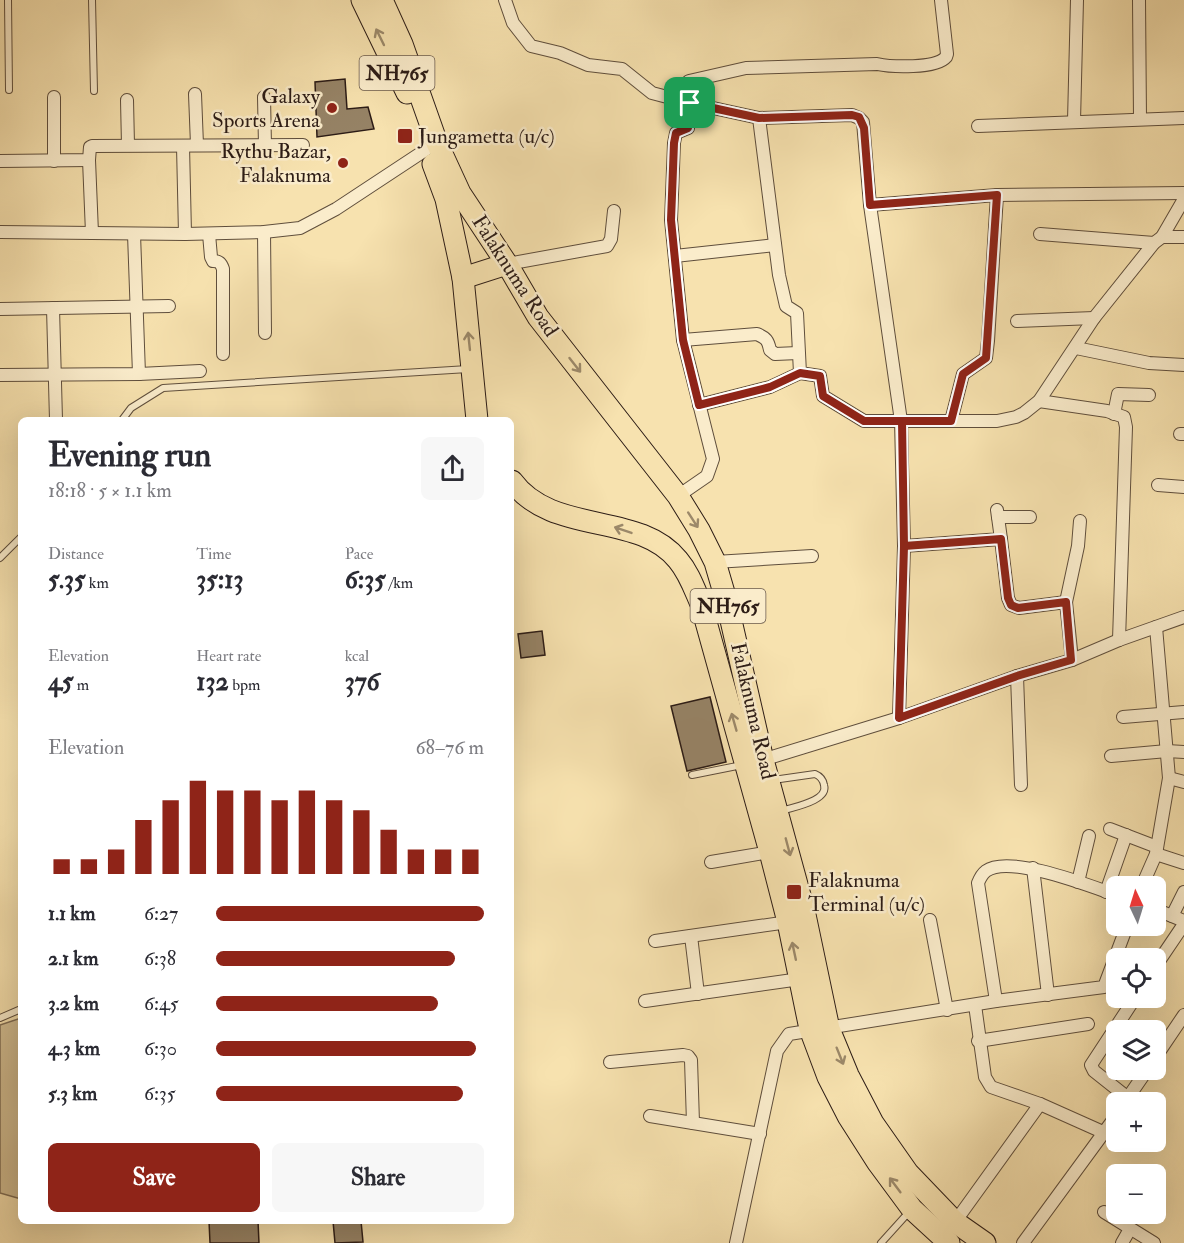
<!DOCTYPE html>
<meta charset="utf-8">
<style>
:root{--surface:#fff;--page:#f7f7f7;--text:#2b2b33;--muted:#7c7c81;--accent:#8f2418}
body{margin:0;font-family:"IM FELL Double Pica",serif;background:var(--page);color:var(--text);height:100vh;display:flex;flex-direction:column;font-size:22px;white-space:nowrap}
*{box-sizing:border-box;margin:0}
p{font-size:20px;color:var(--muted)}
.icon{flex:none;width:33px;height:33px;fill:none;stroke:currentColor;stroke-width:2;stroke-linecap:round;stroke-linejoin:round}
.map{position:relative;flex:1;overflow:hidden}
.sheet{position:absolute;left:18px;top:417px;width:496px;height:807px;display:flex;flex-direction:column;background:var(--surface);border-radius:9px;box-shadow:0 6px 24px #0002}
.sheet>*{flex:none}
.needle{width:39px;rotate:356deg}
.fabs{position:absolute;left:1106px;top:876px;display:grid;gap:12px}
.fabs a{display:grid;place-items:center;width:60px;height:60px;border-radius:9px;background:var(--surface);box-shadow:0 6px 24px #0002;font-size:30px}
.pin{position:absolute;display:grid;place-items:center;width:51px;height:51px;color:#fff;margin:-26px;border-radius:12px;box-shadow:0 3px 9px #0006}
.round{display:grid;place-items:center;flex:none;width:63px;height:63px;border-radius:9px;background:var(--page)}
.summary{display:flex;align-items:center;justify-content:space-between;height:102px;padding:0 30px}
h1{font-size:33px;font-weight:700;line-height:45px}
.figures{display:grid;grid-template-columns:repeat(3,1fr);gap:9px;height:102px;padding:6px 30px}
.figures div{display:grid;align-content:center}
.figures b{font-size:26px;font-weight:700}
.figures small{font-size:16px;font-weight:400}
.figures p{font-size:16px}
.chart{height:168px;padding:12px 30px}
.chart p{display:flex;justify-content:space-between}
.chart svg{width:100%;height:108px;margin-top:6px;stroke:var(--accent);stroke-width:6}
.cta{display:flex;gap:12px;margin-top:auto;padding:12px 30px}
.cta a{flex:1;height:69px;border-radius:9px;background:var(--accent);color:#fff;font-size:24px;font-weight:700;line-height:69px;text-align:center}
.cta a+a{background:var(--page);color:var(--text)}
ul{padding:0 30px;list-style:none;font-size:20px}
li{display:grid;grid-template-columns:96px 72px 1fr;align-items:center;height:45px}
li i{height:15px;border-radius:8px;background:var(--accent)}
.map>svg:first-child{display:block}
.green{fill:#d4c095;stroke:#806e56;stroke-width:1.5}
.building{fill:#968366;stroke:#2c1c16;stroke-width:1.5}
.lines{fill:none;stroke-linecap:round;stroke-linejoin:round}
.lane-casing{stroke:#5f4e3c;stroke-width:8}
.street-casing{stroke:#5f4e3c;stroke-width:14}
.highway-casing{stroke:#2c1c16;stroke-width:23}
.lane{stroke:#faeccb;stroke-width:6}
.street{stroke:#faeccb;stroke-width:12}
.highway{stroke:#f7e2af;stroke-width:21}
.oneway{stroke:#9c896a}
.route-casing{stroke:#fff;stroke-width:12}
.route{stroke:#8f2418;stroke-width:8}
.poi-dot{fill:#8f2418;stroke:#faeccb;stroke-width:2}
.labels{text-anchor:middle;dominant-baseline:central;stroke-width:5;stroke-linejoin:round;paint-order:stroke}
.shield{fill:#faeccb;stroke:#6a5a4c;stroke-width:1.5}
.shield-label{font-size:20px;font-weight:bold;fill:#2c1c16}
.poi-label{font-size:21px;fill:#2c1c16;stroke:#faeccb;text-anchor:end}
.street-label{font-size:21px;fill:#2c1c16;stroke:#faeccb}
</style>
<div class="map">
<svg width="1184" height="1243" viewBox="0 0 1184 1243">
<rect width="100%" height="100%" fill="#f7e2af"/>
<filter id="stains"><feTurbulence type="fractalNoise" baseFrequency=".00333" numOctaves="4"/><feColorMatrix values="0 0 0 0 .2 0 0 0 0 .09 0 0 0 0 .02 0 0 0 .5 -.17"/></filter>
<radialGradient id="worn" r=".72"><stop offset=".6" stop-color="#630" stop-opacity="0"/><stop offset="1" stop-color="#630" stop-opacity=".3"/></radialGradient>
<path class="green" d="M21 1018V1199L0 1193V1025Z"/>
<g class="building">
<path d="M345 79 347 109 368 107 374 129 317 137 315 82Z"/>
<path d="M542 631 545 655 521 658 518 634Z"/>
<path d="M710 697 726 762 687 771 671 706Z"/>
<path d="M209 1221H258L259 1243H210Z"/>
<path d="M333 1221H361L363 1242 335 1243Z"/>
</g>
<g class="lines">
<defs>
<g id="lane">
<path d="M8 0 9 90"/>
<path d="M92 0 94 91"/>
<path d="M122 420 131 408 163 388 468 369"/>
<path d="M0 558 21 537"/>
<path d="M692 775 742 765"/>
<path d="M773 780 815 774C820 776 823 779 824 785 829 801 793 807 782 811"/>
<path d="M0 1018 21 1009"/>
<path d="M881 1243 909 1212"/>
</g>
<g id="street">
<path d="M505 0 513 23 531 46 560 53 588 65 622 69 652 93 690 103 759 118 852 115 859 118 863 122 870 205 901 421 904 546 899 718"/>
<path d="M1139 0 1140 118"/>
<path d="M195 94 197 145"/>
<path d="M54 97V161"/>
<path d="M264 97 265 146"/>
<path d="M127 100 128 145"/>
<path d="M759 118 779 275 786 306 797 313 800 373 820 376 823 396 864 421H997L1016 417 1024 413 1039 401 1094 318 1154 243 1162 237 1184 199"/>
<path d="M1074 121 1077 0"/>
<path d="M978 126 1184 118"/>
<path d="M183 146 185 234"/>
<path d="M89 160 92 233"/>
<path d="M0 161 89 160 90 147 92 146 303 145"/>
<path d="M870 205 997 195 1184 193"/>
<path d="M0 232 185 234 264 232 300 228 336 209 427 149"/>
<path d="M264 232 265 333"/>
<path d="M134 234 139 374"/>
<path d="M209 234 211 257 213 261C219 261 221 263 223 269V354"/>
<path d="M1040 234 1154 243"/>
<path d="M1162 237H1184"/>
<path d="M675 256 775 245"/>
<path d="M507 264 607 246 611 239 614 211"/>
<path d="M53 308 56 420"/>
<path d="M0 309 169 306"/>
<path d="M1017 321 1094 318"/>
<path d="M683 340 757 334C766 338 768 340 770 350L775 354 798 353"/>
<path d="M1076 348 1149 363 1184 365"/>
<path d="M0 375 139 374 200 371"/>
<path d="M1039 401 1107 411 1124 417 1126 427 1119 640"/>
<path d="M699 405 770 387 800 373"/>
<path d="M1114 414 1118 394 1149 395"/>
<path d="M951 421 963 374 986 358 988 341 997 195"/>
<path d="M1180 434H1184"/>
<path d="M1158 485 1184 487"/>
<path d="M678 496 707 476 713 459 683 340 671 220 674 143 676 133 688 128 690 103 689 81 746 68 877 64C891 67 936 69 946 57L947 54 941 0"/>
<path d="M998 517H1030"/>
<path d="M1001 539 1008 598 1011 605 1019 608 1066 602 1072 660"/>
<path d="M904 546 1001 539 997 510"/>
<path d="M715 562 812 556"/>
<path d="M1066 602 1078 546 1080 521"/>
<path d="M1017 676 1021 785"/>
<path d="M1123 717 1184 712"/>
<path d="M1111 756 1167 751 1184 752"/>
<path d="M759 761 899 718 1017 676 1072 660 1119 640 1184 617"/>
<path d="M1169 778 1184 782"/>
<path d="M1110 829 1157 847"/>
<path d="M1156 854 1184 863"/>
<path d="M711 862 770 852"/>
<path d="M1033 868 1048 995"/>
<path d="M1078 882 1089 836"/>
<path d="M1142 886 1156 854 1169 778 1156 627"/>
<path d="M1106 892 1126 835"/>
<path d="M1155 909 1184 921"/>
<path d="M1172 916 1184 892"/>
<path d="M930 920 947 1010"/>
<path d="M691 936 698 994"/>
<path d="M655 941 788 922"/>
<path d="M1155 967 1184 924"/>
<path d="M645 1001 800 979"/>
<path d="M996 1001 978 883C980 878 982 874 986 871 1009 854 1090 886 1116 895"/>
<path d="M975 1005 985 1077 991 1087 1040 1104 1105 1133"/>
<path d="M978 1041 1088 1024"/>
<path d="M1155 1058 1184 1015"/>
<path d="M610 1062 683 1055 688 1056 691 1060 693 1123"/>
<path d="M1128 1098 1094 1071 1091 1065 1135 998"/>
<path d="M1125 1102 1147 1070"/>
<path d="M650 1116 760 1134"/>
<path d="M1104 1212 1154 1243"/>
<path d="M955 1222 1040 1104"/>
<path d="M736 1243 777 1051 789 1034 996 1001 1104 987 1127 926"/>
<path d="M1023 1243 1116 1116"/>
<path d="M1122 1243 1130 1229"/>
</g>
<g id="highway">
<path d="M362 0 407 93"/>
<path d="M382 0 402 44 437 143 460 193 507 264 538 317 678 496 699 530 715 562 727 603 763 760 804 910 829 1029 848 1075 873 1123 908 1173 955 1222 985 1243"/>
<path d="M433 164 446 199 463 278 477 420"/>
<path d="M463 278 507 264"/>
<path d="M512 481C552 536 639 511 678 560 689 573 694 588 701 604L770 852 788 922 810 1029 828 1077 848 1116 878 1163 912 1209 949 1243"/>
</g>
</defs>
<use href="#lane" class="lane-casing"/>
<use href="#street" class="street-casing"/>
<use href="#highway" class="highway-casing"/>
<use href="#lane" class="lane"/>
<use href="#street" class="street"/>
<use href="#highway" class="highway"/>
</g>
<defs><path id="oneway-shaft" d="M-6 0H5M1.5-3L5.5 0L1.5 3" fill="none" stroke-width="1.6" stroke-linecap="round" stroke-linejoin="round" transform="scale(1.5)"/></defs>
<g class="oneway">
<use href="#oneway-shaft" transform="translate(380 37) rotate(-116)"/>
<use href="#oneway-shaft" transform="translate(469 341) rotate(-96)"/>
<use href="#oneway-shaft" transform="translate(575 365) rotate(52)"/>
<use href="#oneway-shaft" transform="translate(693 520) rotate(57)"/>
<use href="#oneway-shaft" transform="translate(623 530) rotate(-161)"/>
<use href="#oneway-shaft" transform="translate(734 722) rotate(-106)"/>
<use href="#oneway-shaft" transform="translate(788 847) rotate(75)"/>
<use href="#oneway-shaft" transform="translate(794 951) rotate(-102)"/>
<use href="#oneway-shaft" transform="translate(840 1056) rotate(68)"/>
<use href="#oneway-shaft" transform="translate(895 1185) rotate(-127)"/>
</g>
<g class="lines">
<defs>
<path id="route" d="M690 103 688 128 676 133 674 143 671 220 683 340 699 405 770 387 800 373 820 376 823 396 864 421H902L904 546 1001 539 1008 598 1011 605 1018 608 1066 602 1071 660 1017 676 899 718 904 546 902 421H951L963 374 986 358 997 195 870 205 864 128 859 117 852 115 759 118 690 103"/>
</defs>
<use href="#route" class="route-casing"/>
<use href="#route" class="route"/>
</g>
<g class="poi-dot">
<circle cx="332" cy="108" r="6"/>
<rect x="397" y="128" width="16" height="16" rx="3"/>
<circle cx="343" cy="163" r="6"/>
<rect x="786" y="884" width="16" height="16" rx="3"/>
</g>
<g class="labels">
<g class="shield">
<rect x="359.5" y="56" width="75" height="34" rx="4.5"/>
<rect x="690.5" y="589" width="75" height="34" rx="4.5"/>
</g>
<g class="shield-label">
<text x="397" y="73">NH765</text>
<text x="728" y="606">NH765</text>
</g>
<g class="poi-label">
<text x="320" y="96">Galaxy<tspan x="320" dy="24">Sports Arena</tspan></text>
<text x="418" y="136" text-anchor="start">Jungametta (u/c)</text>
<text x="331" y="151">Rythu Bazar,<tspan x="331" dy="24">Falaknuma</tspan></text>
<text x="808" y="880" text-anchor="start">Falaknuma<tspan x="808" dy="24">Terminal (u/c)</tspan></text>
</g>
<g class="street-label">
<text transform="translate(515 276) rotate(57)">Falaknuma Road</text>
<text transform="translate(753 711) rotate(77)">Falaknuma Road</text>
</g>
</g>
<rect width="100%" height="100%" filter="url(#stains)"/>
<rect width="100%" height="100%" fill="url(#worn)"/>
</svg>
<div class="fabs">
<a><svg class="needle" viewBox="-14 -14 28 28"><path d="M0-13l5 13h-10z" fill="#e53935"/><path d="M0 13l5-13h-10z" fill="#7c7c81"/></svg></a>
<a><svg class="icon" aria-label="locate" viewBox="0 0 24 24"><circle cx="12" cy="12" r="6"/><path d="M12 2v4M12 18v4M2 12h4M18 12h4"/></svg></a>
<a><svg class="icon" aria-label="layers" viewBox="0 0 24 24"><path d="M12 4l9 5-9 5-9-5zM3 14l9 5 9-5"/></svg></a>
<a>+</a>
<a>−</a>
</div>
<div class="pin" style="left:690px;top:103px;background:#1e9e55"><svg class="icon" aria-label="arrive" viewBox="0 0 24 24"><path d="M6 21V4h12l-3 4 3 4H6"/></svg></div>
<section class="sheet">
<div class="summary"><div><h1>Evening run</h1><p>18:18 · 5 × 1.1 km</p></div><a class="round"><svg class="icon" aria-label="share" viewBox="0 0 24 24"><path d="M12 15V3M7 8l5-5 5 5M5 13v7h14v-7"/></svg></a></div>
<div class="figures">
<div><p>Distance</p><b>5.35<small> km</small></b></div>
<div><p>Time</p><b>35:13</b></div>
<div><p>Pace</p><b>6:35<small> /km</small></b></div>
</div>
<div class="figures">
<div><p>Elevation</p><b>45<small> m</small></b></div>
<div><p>Heart rate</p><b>132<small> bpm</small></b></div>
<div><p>kcal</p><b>376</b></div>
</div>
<div class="chart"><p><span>Elevation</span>68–76 m</p>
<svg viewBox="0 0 160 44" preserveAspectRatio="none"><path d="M5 44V38M15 44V38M25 44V34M35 44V22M45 44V14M55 44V6M65 44V10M75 44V10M85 44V14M95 44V10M105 44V14M115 44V18M125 44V26M135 44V34M145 44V34M155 44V34"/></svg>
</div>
<ul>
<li><b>1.1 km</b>6:27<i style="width:100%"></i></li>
<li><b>2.1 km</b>6:38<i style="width:89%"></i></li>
<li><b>3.2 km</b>6:45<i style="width:83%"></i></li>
<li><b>4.3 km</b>6:30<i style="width:97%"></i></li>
<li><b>5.3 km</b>6:35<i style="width:92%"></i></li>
</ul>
<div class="cta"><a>Save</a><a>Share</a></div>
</section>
</div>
